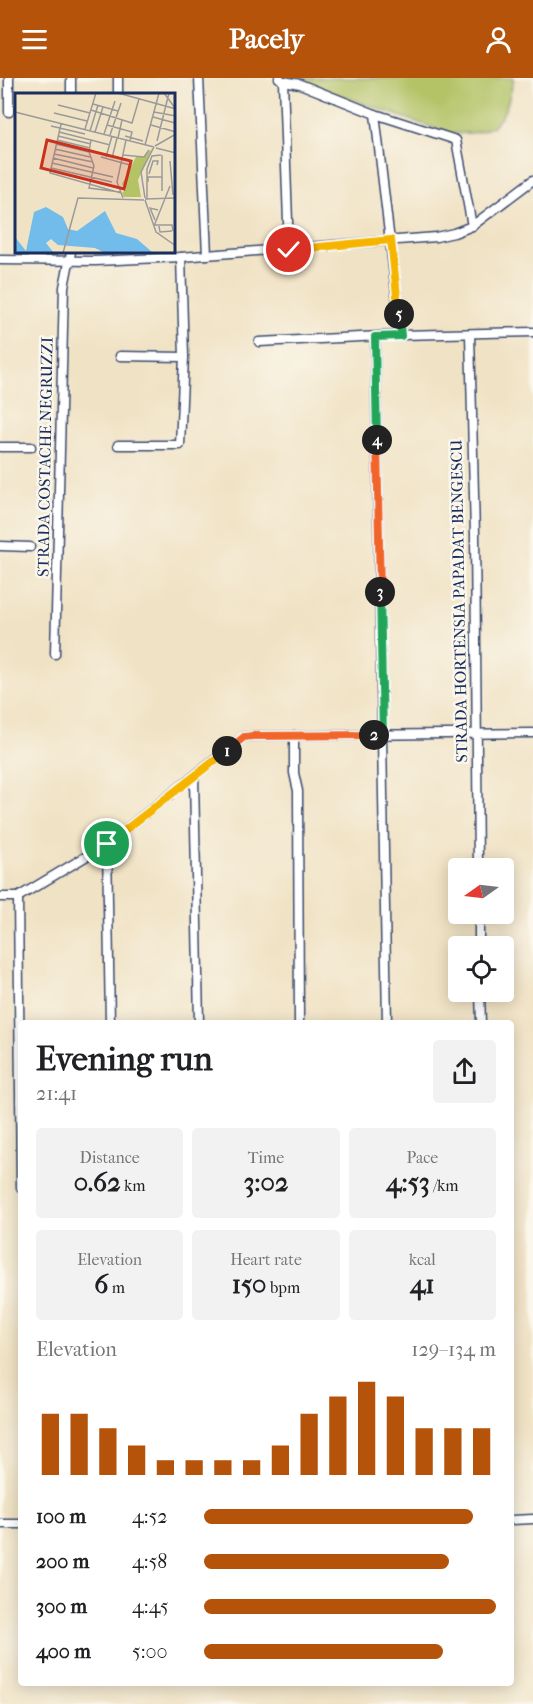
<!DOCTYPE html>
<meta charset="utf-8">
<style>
:root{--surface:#fff;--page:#f2f2f2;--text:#202124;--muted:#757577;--accent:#b45309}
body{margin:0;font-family:"IM FELL French Canon",serif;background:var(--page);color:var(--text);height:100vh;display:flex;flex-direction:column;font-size:22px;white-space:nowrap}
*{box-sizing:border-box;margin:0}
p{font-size:20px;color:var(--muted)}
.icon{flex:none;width:33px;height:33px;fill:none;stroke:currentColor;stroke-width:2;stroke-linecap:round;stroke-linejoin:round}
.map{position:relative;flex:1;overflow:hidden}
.details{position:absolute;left:18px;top:942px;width:496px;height:666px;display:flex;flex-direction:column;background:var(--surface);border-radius:6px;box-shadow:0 3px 15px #0003}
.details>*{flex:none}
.needle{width:39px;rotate:256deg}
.tools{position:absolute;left:448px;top:780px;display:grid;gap:12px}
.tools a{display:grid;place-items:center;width:66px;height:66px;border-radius:6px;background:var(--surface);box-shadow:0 3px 15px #0003;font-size:30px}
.pin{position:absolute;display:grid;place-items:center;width:51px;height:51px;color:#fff;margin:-26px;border:3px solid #fff;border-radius:50%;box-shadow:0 2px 6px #0007}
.km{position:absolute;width:30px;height:30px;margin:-15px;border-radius:50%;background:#222;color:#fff;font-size:16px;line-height:30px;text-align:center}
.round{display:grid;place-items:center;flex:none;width:63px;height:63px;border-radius:6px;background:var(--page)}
.head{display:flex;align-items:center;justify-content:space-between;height:102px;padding:0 18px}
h1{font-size:33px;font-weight:700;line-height:45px}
.stats{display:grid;grid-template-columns:repeat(3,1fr);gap:9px;height:102px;padding:6px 18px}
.stats div{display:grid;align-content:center;border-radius:6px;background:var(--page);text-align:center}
.stats b{font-size:26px;font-weight:700}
.stats small{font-size:16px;font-weight:400}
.stats p{font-size:16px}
.chart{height:168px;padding:12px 18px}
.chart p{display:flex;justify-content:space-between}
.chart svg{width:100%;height:108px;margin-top:6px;stroke:var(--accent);stroke-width:6}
ul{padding:0 18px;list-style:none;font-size:20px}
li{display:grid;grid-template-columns:96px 72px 1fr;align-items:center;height:45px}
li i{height:15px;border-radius:8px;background:var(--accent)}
header{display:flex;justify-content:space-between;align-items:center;height:78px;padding:0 18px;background:var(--accent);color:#fff;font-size:27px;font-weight:700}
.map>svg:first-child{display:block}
.green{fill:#b3c366;stroke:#677962;stroke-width:1.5}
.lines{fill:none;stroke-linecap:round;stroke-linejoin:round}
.street-casing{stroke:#3b4a6d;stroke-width:11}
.street{stroke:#fff;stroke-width:8}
.split-1-casing{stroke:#fff;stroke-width:12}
.split-2-casing{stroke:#fff;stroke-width:12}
.split-3-casing{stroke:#fff;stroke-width:12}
.split-4-casing{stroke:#fff;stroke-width:12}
.split-5-casing{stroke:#fff;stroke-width:12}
.split-6-casing{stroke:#fff;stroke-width:12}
.split-1{stroke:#f5b400;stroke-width:8}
.split-2{stroke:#f0652b;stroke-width:8}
.split-3{stroke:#22a559;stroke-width:8}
.split-4{stroke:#f0652b;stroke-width:8}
.split-5{stroke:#22a559;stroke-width:8}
.split-6{stroke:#f5b400;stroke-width:8}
.labels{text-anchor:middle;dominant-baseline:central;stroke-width:5;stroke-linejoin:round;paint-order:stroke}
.street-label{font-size:16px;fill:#1b2f5e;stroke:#fbf7ec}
.inset-road{fill:none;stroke:#9b9a9b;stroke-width:1.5}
.view{fill:#c8321e;fill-opacity:0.15;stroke:#c8321e;stroke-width:3}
.inset-edge{fill:none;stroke:#1b2f5e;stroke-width:3}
</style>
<header><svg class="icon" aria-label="menu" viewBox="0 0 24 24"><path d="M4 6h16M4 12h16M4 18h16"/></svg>Pacely<svg class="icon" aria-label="person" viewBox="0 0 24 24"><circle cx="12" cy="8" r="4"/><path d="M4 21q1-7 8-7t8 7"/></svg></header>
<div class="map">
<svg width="533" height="1626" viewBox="0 0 533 1626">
<rect width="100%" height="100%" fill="#fbf7ec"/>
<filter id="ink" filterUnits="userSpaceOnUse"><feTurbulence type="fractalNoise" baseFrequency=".0167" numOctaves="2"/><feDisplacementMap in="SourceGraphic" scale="12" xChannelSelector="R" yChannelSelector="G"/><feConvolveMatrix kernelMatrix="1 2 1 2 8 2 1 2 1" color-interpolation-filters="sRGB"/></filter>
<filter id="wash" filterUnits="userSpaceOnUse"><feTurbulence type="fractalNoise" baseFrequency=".008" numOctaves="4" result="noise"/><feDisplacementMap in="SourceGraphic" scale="24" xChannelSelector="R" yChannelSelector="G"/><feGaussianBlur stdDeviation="1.35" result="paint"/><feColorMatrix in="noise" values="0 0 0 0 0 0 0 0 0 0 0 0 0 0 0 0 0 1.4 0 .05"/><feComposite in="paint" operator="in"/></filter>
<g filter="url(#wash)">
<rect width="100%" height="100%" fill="#f0e2c4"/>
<path class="green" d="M295 0H514C504 44 498 58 448 55L305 5Z"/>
</g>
<g filter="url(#ink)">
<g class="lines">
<defs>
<g id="street">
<path d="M9 0V34"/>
<path d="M71 0V16"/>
<path d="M118 0V16"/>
<path d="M199 0 207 177"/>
<path d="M279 0 283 3 289 172"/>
<path d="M283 3 300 6 375 36 456 62 472 148"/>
<path d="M375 36 401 257"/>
<path d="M0 182 96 183 181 179 436 159 454 155 472 148 533 102"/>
<path d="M470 256 475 457 478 790"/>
<path d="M375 259 387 945"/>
<path d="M259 264 401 257 533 254"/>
<path d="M120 278 184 279"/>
<path d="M118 367H180L184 279 181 179"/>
<path d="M0 369H31"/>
<path d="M0 468 30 469"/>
<path d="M55 576 64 209 71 174"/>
<path d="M294 657V695L298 713 299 945"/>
<path d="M194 699 199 945"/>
<path d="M107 766 110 945"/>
<path d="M0 819H18L107 766 244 659 253 658 533 655"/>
<path d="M18 819 21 1110"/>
<path d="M479 836V868"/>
<path d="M480 914 481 945"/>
<path d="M512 1442 533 1441"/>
<path d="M0 1446H21"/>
</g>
</defs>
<use href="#street" class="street-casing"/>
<use href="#street" class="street"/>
</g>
</g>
<g class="lines" filter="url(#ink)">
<defs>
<path id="split-1" d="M107 766 227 673"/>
<path id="split-2" d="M227 673 244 659 253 658 374 657"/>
<path id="split-3" d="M374 657H383L380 514"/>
<path id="split-4" d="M377 362 380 514"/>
<path id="split-5" d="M377 362 375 259 401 258 399 236"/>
<path id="split-6" d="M289 172 391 162 399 236"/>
</defs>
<use href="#split-1" class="split-1-casing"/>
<use href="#split-2" class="split-2-casing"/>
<use href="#split-3" class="split-3-casing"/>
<use href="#split-4" class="split-4-casing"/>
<use href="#split-5" class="split-5-casing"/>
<use href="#split-6" class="split-6-casing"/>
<use href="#split-1" class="split-1"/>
<use href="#split-2" class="split-2"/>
<use href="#split-3" class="split-3"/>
<use href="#split-4" class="split-4"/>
<use href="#split-5" class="split-5"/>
<use href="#split-6" class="split-6"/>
</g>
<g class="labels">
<g class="street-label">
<text transform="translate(45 379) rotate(-89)">STRADA COSTACHE NEGRUZZI</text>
<text transform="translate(459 523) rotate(-91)">STRADA HORTENSIA PAPADAT BENGESCU</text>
</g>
</g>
<g transform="translate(15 15)">
<rect width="160" height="160" fill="#f0e2c4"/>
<path d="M137 56 123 87 126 104H109L107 100 111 96 107 91 121 64H128Z" fill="#b3c366"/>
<path d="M31 114 48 124 53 136 62 138 90 118 101 140 122 146 137 159 149 160H90L80 155 43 152 36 146 31 150 39 160H0V144L11 158 19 119Z" fill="#71bcea"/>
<path class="inset-road" d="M103 0 161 16M149 0 160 15M78 11 103 18M43 12 75 20M76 17 117 30 124 6M0 19 139 54M139 19 161 23M39 20 72 28M138 24 160 30M46 31 35 80 106 100M92 32 117 39 115 47M136 32 161 39M36 33 70 41M70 36 81 0M75 38 83 12M44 39 76 47 74 59 79 73 74 95 105 99M80 39 88 14M89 41 100 8M95 42 106 10M43 43 76 51M110 43 128 48M103 45 107 27M42 47 75 55M76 47 95 52M142 48 154 0M41 51 74 59M130 52 144 0M140 53 161 41M141 55 161 60M40 56 75 64M39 61 78 69M108 62 129 64 134 57M147 62V98M86 64 115 72M91 64 97 43M38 65 78 75M97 65 102 45M155 68 158 102M37 70 98 84M36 75 97 89M134 81 138 68H143L142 72M133 89V84H147M108 105 102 89 111 47M130 105 126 79 139 54M130 106 161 105M132 106V76L137 63 146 62M130 107 141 139 161 153M140 127 135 115 143 117M139 132H157L158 138M139 133 155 93M144 133 145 139 157 138M48 160 63 105 129 107"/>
<path class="view" d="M32 47 116 68 109 96 26 75Z"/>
<rect width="160" height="160" class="inset-edge"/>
</g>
</svg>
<div class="tools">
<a><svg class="needle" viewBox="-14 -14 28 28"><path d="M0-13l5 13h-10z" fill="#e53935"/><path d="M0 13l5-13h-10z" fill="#757577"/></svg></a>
<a><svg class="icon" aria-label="locate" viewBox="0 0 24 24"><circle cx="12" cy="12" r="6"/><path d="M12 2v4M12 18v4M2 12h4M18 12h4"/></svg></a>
</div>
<div class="pin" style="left:107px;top:766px;background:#1e9e55"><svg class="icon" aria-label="arrive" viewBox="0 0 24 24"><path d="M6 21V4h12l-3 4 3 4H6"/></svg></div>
<div class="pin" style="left:289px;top:172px;background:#d93025"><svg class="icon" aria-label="check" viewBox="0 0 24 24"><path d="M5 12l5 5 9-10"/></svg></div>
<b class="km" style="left:227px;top:673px">1</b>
<b class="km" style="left:374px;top:657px">2</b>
<b class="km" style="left:380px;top:514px">3</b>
<b class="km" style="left:377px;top:362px">4</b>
<b class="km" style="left:399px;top:236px">5</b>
<section class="details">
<div class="head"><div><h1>Evening run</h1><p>21:41</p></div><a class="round"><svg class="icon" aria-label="share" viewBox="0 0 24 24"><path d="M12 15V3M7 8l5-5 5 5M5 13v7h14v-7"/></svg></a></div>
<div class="stats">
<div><p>Distance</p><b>0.62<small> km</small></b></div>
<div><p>Time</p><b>3:02</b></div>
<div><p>Pace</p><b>4:53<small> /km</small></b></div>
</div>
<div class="stats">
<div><p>Elevation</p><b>6<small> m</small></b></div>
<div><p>Heart rate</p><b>150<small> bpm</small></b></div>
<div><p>kcal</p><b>41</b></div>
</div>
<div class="chart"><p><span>Elevation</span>129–134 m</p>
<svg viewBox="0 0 160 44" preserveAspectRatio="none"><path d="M5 44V19M15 44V19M25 44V25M35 44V32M45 44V38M55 44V38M65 44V38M75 44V38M85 44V32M95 44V19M105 44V12M115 44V6M125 44V12M135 44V25M145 44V25M155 44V25"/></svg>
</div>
<ul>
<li><b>100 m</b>4:52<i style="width:92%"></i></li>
<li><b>200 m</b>4:58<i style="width:84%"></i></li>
<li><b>300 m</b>4:45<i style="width:100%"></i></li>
<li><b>400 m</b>5:00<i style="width:82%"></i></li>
</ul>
</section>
</div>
